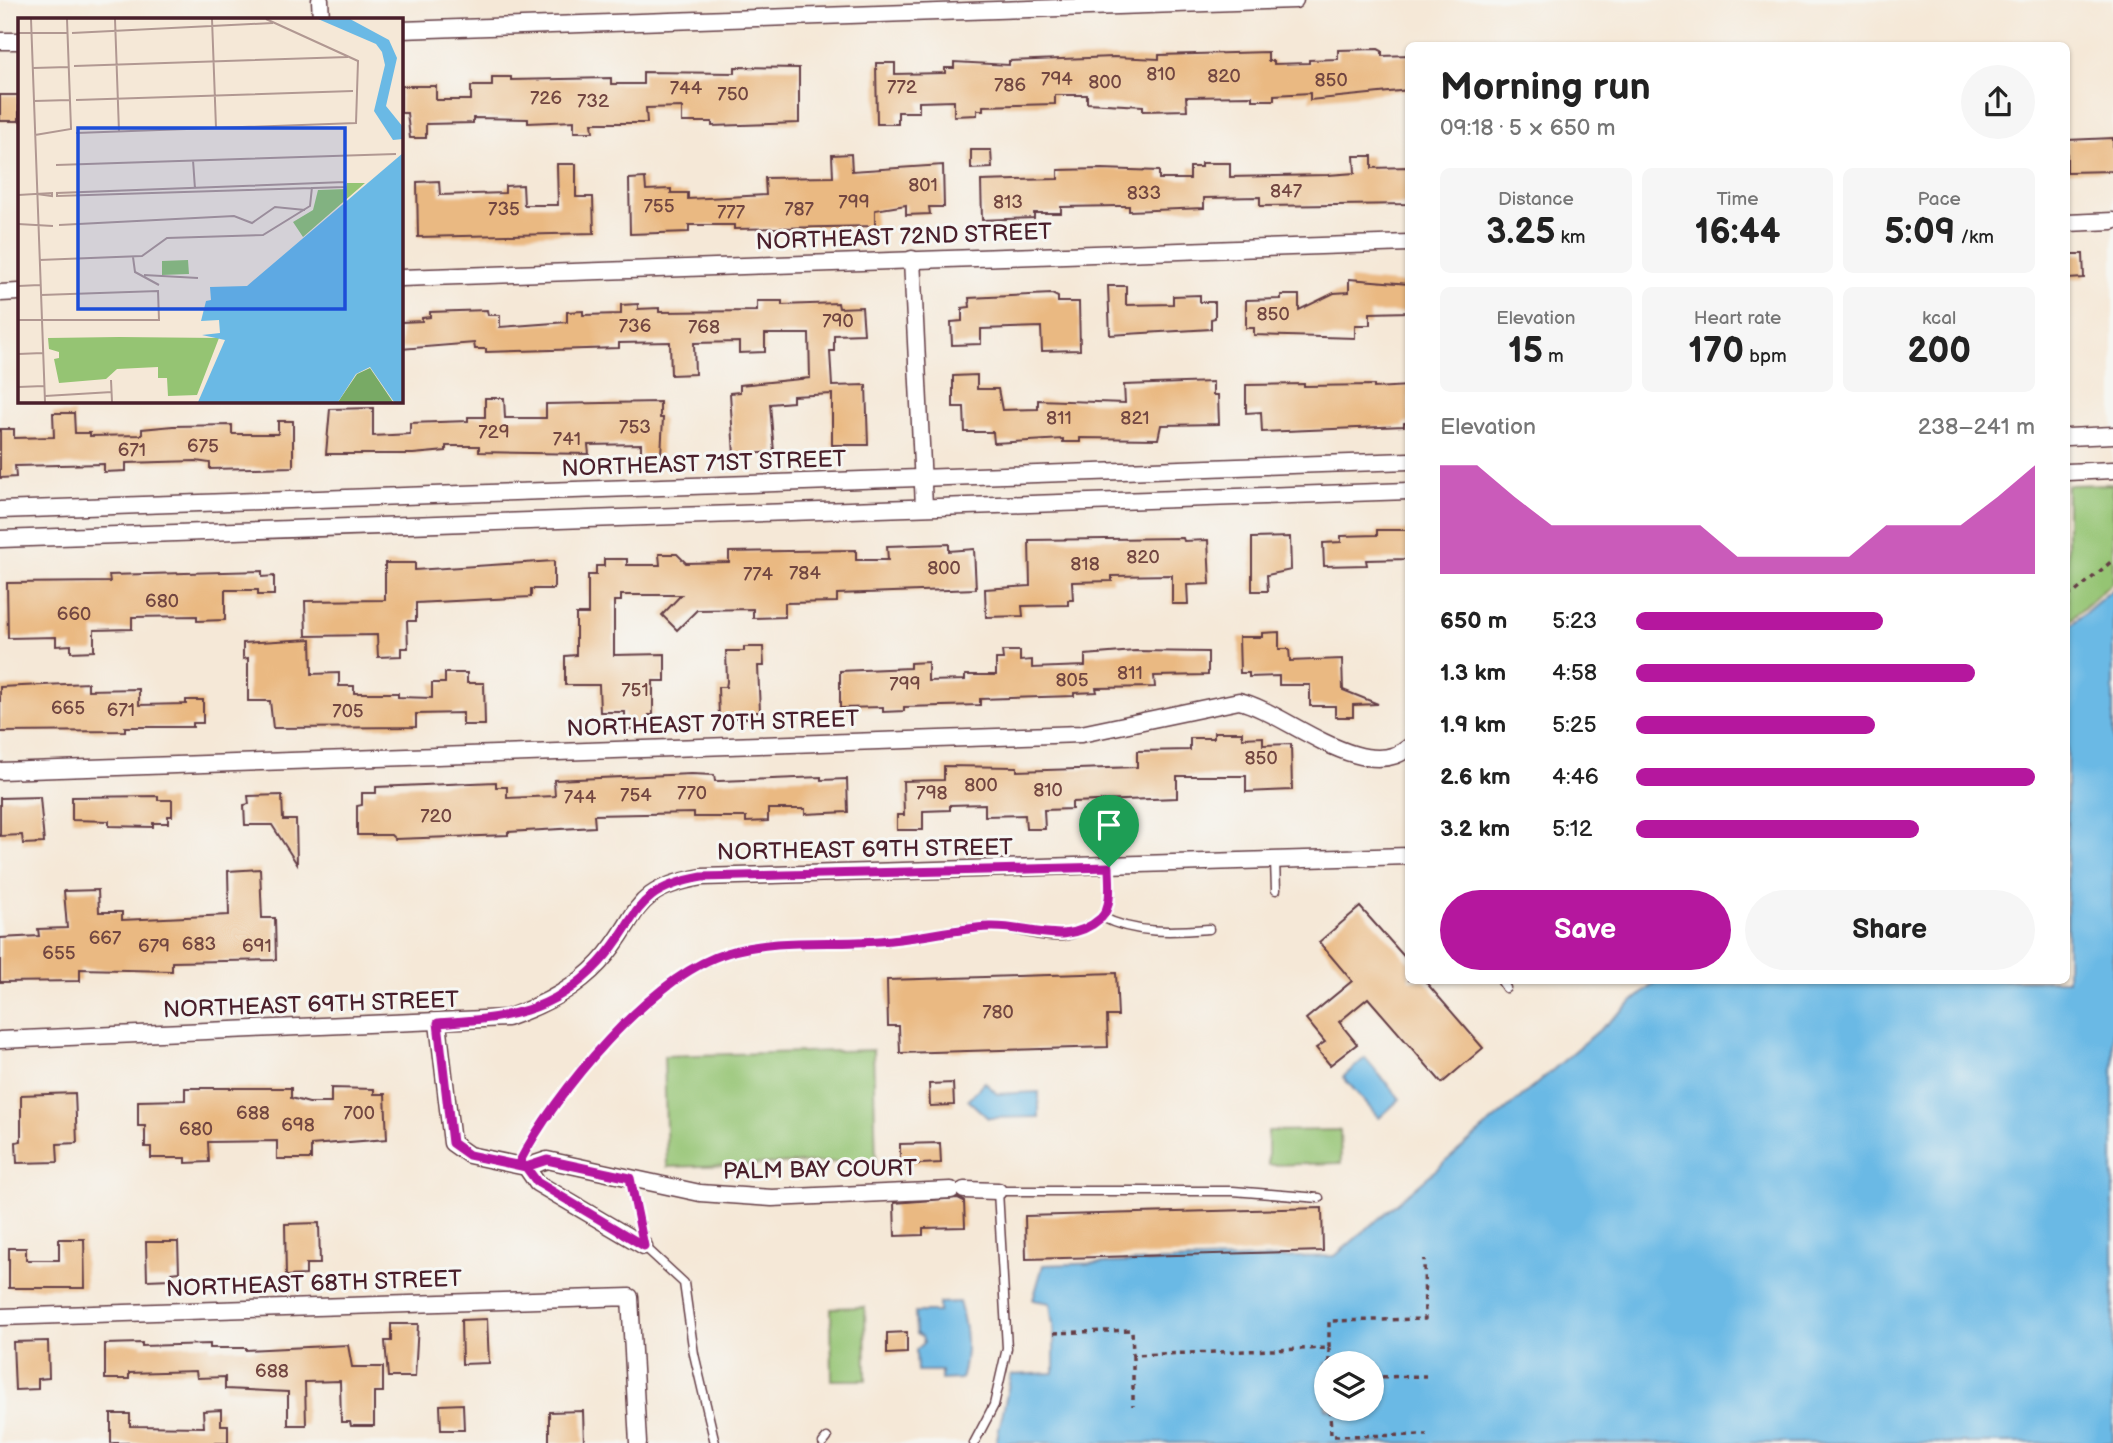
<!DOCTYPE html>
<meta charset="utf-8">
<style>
:root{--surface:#fff;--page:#f6f6f6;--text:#222;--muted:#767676;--accent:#b5179e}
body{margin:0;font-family:"Balsamiq Sans",sans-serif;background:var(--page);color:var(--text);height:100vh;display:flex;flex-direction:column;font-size:26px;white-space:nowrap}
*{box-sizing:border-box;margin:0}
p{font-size:23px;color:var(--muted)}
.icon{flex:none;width:38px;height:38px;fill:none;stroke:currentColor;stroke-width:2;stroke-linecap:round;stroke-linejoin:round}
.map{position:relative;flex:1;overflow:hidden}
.details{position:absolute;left:1405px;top:42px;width:665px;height:942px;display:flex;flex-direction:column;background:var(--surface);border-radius:10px;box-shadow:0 2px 5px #0004}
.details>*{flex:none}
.buttons{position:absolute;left:1314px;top:1351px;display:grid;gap:14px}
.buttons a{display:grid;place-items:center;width:70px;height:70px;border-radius:50%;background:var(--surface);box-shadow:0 2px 5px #0004;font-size:35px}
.pin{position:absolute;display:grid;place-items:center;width:60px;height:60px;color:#fff;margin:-72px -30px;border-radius:50% 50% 50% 0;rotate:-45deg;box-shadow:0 0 7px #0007}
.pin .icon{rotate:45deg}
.round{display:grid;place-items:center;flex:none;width:74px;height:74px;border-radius:37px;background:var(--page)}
.overview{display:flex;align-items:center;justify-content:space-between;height:119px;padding:0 35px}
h1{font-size:38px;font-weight:800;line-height:52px}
.stats{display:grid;grid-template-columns:repeat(3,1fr);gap:10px;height:119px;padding:7px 35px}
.stats div{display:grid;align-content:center;border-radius:10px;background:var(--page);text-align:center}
.stats b{font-size:35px;font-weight:800}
.stats small{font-size:19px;font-weight:400}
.stats p{font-size:19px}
.chart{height:196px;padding:14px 35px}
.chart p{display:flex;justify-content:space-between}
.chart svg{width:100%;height:126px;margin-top:7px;fill:var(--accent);opacity:.7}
.cta{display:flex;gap:14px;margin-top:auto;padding:14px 35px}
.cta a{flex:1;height:80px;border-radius:42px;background:var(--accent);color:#fff;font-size:28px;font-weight:800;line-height:80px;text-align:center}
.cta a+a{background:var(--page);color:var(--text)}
ul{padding:0 35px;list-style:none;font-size:23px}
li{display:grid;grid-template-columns:112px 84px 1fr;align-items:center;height:52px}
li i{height:18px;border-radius:9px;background:var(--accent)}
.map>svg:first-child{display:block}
.green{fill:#95c473;stroke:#70724f;stroke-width:2}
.water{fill:#6ab9e5;stroke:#5a6c88;stroke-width:2;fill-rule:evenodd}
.building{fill:#eab982}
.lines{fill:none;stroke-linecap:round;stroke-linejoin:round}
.lane-casing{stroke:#643d45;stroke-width:11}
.street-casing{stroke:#643d45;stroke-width:19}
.path{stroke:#643d45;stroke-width:3.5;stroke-dasharray:5 5;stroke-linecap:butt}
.lane{stroke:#fff;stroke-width:8}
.street{stroke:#fff;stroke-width:16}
.route-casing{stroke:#fff;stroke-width:14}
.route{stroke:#b5179e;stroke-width:9}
.labels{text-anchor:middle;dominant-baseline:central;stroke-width:6;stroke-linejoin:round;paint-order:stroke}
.number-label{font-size:19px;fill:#724641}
.street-label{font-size:23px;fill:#4a1f2b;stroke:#f6f6f2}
.inset-road{fill:none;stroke:#b19892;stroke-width:2}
.view{fill:#1d4ed8;fill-opacity:0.15;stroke:#1d4ed8;stroke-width:3.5}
.inset-edge{fill:none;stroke:#4a1f2b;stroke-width:3.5}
</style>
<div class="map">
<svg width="2113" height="1443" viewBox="0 0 2113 1443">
<rect width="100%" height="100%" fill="#f6f6f2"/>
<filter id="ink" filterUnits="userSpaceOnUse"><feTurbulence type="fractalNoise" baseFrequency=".0143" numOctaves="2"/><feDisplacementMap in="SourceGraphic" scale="14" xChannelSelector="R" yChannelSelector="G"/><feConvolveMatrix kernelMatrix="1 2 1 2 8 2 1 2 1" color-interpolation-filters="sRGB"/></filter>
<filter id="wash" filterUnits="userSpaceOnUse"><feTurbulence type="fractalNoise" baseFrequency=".00686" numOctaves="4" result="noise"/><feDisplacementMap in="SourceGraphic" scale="28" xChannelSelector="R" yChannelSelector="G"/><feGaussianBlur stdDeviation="1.57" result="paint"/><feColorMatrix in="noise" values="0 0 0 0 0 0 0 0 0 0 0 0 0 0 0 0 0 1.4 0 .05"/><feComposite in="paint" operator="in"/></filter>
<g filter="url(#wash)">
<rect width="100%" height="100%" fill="#f5e8d7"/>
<g class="green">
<path d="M2113 484V582L2067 623V485Z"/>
<path d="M873 1050 876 1161 667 1167 664 1056Z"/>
<path d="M1340 1130 1341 1163 1268 1165V1131Z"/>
<path d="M865 1307 866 1380H832L831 1308Z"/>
</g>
<g class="water">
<path d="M2113 589V1443H996L1011 1375 1054 1373V1333L1050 1303 1033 1300 1043 1265 1335 1256 1658 980H2067V628ZM1372 1363V1409H1326V1363Z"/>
<path d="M1365 1058 1400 1099 1379 1118 1343 1077Z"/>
<path d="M985 1082 997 1094 1039 1092V1117L988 1118 968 1100Z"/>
<path d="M959 1302C967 1329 969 1352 961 1379L941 1380V1371H917L916 1350 924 1343 922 1337 916 1334 915 1312H939V1303Z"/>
</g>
<g id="blocks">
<g class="building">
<path d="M1378 49 1382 51V56L1409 55V90L1310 100V93L1274 95V100H1252V96L1186 97 1187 110 1143 111V106L1087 103V95H1055V104L983 106V110H977V115L954 116V101L919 102V112H898V124H877L876 63H895V74L945 73V68H954V62L1009 65V61L1114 57 1159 59V55L1268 52V61H1274V64L1309 63V60L1338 59V50Z"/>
<path d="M735 67 799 68V123L712 126V122H682V107L646 108 647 123H592L593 132H574V121L528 123V119L473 118V123L426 124V138H410L407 113H401V86H436V100H471V86H492V77H511V80L611 78V84H643V72L735 73Z"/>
<rect x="0" y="95" width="19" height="26"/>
<path d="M2113 138V171L2067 172V140Z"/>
<path d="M971 150H991L992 168 971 169Z"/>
<path d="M851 154 852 171 943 165 944 207H929L930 214 906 215V205L875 210V226L734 229V225H689V232L630 234 629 179 645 178 646 190 671 189V193H688V199L766 195 765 178 833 177 832 155Z"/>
<path d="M1354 156H1372V168L1409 167V204L1260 206V197L1204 198V208L1129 211V206H1119L1061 207V213H1034V218L982 220 981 181 1058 179V170L1102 169 1159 171V179H1190V167H1201V163H1230V177L1328 175 1355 173Z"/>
<path d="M557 164H576V197H593L594 233 418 237 417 182 439 181 440 195 505 193V186L523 185 524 205H558Z"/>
<path d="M2067 254H2083L2084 278 2067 279Z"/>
<path d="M1349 279 1409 284V312L1370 313V325H1355V338L1254 335V328H1246V300L1281 299V295H1299V310L1334 293 1349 292Z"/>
<path d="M1108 286H1126V305L1173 304V296L1200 295V302H1215V318L1211 319V329L1110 335Z"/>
<path d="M1052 294 1058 297V302H1079L1080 350 1042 351 1041 327 981 329V344L952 345 951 322 962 321V308L970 307 969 298Z"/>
<path d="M757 301H782V305L838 303 839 308 862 307 864 334 834 335V351H830L832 386 866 385 868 445H832V394L793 396V402L770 404 774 452 734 455 730 393 740 392V385L810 378 809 334H765V352L739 353V342L694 343 695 374 671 375 670 342 619 343V348L486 352V349H475L474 343 401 349V322L422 321V318L430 317V312L487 310 488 315H500V327L567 322V312L583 311V315L621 314V305L638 304V309L659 308V312L757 311Z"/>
<path d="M977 375V389H998L1002 410 1038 409V400L1125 403 1124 385 1213 382V395H1218L1219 424 1161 425 1158 439 1080 438V442H1063V439L994 443 993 432H965L964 407H953V376Z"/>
<path d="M1304 384V386L1374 385V388L1409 386V422L1404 423V426L1262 432 1261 412 1246 413V385Z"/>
<path d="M485 398H504L505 418H546V404L660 402V418H663L661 455H641V444L588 445 589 454 479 452V446H446V451L413 454H326L330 409 373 408V436L410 434V423L468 421V417H485Z"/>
<path d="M53 413H74L75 433H90V436L142 435V429L173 426 232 425V434H278V421H293V467L210 469V463L196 461 126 463V471L104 472V464L15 466 16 477 0 478V429H14V438L54 437Z"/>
<path d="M1377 530H1409V559L1366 560 1367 565 1324 566 1323 543 1341 542V536L1377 535Z"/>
<path d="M1290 537 1291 570 1267 575 1268 591H1252V538Z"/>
<path d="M1183 538 1184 541 1208 540 1210 584 1187 585 1188 604H1172V575L1112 576V581L1072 582 1073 600H1068V605L1022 606 1023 616 986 617 985 589 1030 586 1029 540Z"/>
<path d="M949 544V551L974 549 976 589 837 594V602L785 603V617L753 618V609L697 610 677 630 662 615 681 595H621V601H614V655L665 654V681H653V715H649V729H625V712H600L599 685H565V656L576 655V614H588V575H596V566H604V559H627V565H660L659 554H677L686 563 729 562V552L856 550V560H888L887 546Z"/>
<path d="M554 561V589H531V597L416 603V621H407L408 648H401V656L378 657 377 635 306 636 305 601 385 600V563H415V570Z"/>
<path d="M262 571V577L274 576V595H258V590H225V620L197 621V616L132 617V629L94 630V651L71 652V645L56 646V637L8 638 7 583 110 582 109 575Z"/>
<path d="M1279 632V649H1289L1290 661 1342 659 1343 690 1378 704 1353 705V717H1335V706H1310V685H1279V676L1249 677V673H1240L1239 637H1262V633Z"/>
<path d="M311 639 312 674 339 673V686H354V693H398V697L432 698V683H445V673H467V683H484L485 725H463V713L416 714V727L273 728 270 701H248V658L243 659V643Z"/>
<path d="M744 647H763L764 666H758L760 712H749V718H719L718 687H726L727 682 726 651H744Z"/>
<path d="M1002 651H1020V661L1032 660V668L1085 666V655L1135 651 1208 652V675L1154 676 1155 687 1096 688 1097 692 1074 693V696L980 699V705L904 707V711L883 712V707L840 708V671L910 668V663L928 662V681L965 680V675H996V659H1003Z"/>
<path d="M88 683V690L139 689V705L186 704V700H203V723H193V727H125V731L0 732V687Z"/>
<path d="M1214 732H1242V738L1263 737V745L1291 744 1292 790 1246 792V776H1177V798L1072 802V809L1044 810 1045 829H1026L1025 815 985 816V804L950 805V810L923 811V830H897V815H904L903 781 944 780V766L1017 767V771L1137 767V751L1190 750V738H1214Z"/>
<path d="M691 774 714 775 715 781H719L821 777V780L847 779 848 812 805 814V809H768V821L746 822V817H694V813L594 815 595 827 508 832V835L395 839 391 835H357V806L362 805V793H376V787L496 782V787H507V798L555 796 554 780Z"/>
<path d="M282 795 283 820H296L297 864 272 825H245L244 805 249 804 248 796Z"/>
<path d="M158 796V800H172V816H168V823H153V827L109 826V821L72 820V797Z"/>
<path d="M40 797 44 843 23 844 22 835 0 836V798Z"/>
<path d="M260 869 262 918H275L276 960 172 962V971L80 969V981L0 982V938L39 936 38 929 67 928 64 891 98 890 99 912H122V920L229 915 228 871Z"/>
<path d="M1360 907 1409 962V980H1424L1483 1048 1442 1083 1368 998 1339 1022 1357 1044 1330 1065 1316 1048 1325 1042 1306 1019 1352 981 1319 942Z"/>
<path d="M1116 973 1118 1016H1107L1108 1047 900 1053 899 1026H888L887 980Z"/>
<path d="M953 1083 954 1105 930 1106 929 1084Z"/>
<path d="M185 1088H291V1098L309 1103H331V1088L374 1089V1094H385L387 1139 311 1145V1159H277V1141L208 1142 209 1162 186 1163V1158H151V1147H145V1126H138V1101L185 1100Z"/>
<path d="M75 1093 77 1143 57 1144 58 1162 17 1163 16 1142 21 1141V1095Z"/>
<path d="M940 1143 941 1163 900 1165V1144Z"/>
<path d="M958 1198 964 1201 965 1227 923 1228V1235L895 1236 894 1203Z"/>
<path d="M1322 1208 1323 1251 1026 1259 1025 1216Z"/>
<path d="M319 1223 320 1264H306V1275L286 1276 285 1224Z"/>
<path d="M59 1239H84L85 1288H9V1248H26V1260H59Z"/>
<path d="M146 1242H178L179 1272 171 1273V1279L147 1280Z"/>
<path d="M487 1319 489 1363 462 1364 461 1320Z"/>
<path d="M391 1324H418L415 1377H388L385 1341H391Z"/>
<path d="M907 1332V1353L887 1354V1333Z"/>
<path d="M48 1341 49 1378 38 1379V1389L15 1390 13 1342Z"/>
<path d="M142 1343V1346L210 1344V1348H246V1350L348 1345 352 1367H383V1392H374V1426H351L350 1422H341L340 1381 305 1382 306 1425H288V1392L225 1389V1377L197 1378 196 1371 129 1373V1379H105V1344Z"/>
<path d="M463 1404 464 1430H441L440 1405Z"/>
<path d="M221 1410V1425H228V1443H111V1414H130V1426L204 1427 203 1411Z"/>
<path d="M583 1411 584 1443H549V1412Z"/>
</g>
</g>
</g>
<g filter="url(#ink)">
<use href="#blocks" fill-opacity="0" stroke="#643d45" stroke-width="2"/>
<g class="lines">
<defs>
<g id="lane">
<path d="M1275 861 1276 890"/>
<path d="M1102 917C1134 934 1173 932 1209 929"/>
<path d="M1501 980 1506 988"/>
<path d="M519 1163C554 1094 651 976 727 953 777 938 828 945 879 941 918 939 956 927 995 927 1019 927 1043 940 1068 935 1076 933 1094 924 1101 918 1113 906 1109 882 1109 867"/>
<path d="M630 1178 644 1246 684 1283 694 1354 715 1443"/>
<path d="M823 1443 827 1438"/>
<path d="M974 1443 994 1405 1007 1348 998 1191H1233L1319 1198"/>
</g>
<g id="street">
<path d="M320 0 321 19"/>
<path d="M401 30 1295 0"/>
<path d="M0 41H19"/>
<path d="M2067 223 2113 221"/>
<path d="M912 259 924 506"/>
<path d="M401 278 1409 243"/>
<path d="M0 293 19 292"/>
<path d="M2067 437 2113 435"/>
<path d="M2067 472 2113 470"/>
<path d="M0 510 1409 461"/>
<path d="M0 539 1409 491"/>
<path d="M0 771 1081 734 1239 701C1284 711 1365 786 1409 747"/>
<path d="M438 1023 452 1143 469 1155 526 1167 537 1183 644 1246"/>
<path d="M0 1040 507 1018C541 1006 574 990 599 963 642 917 626 890 702 877L1409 856"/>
<path d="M526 1167 547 1160 700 1193 772 1198 951 1190"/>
<path d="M964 1190 998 1191"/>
<path d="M0 1317 630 1297 638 1443"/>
</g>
</defs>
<use href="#lane" class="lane-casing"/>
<use href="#street" class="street-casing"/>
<g class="path">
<path d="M2067 595 2073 594 2113 560"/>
<path d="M1054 1333 1132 1330 1133 1355 1329 1348V1321L1425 1319 1424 1259"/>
<path d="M1329 1348V1363"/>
<path d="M1133 1355V1406"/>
<path d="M1372 1377 1426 1376"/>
<path d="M1330 1409 1331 1436 1427 1435"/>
</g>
<use href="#lane" class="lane"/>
<use href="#street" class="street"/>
</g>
</g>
<g class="lines" filter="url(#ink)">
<defs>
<path id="route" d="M1109 867 702 877C630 890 641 918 599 963 551 1015 503 1018 438 1023L452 1143 469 1155 526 1167 537 1182 644 1246 630 1178 547 1160 526 1167 519 1163C554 1094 651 976 727 953 777 938 828 945 879 941 916 939 952 929 989 927 1029 925 1066 949 1101 918 1113 906 1109 882 1109 867"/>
</defs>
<use href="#route" class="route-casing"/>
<use href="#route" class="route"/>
</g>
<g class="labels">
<g class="number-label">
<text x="1161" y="74">810</text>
<text x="1224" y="76">820</text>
<text x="1057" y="79">794</text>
<text x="1331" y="80">850</text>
<text x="1105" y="82">800</text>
<text x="1010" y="85">786</text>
<text x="902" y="87">772</text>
<text x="686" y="88">744</text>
<text x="733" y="94">750</text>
<text x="546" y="98">726</text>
<text x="593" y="101">732</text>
<text x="923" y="185">801</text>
<text x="1286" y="191">847</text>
<text x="1144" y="193">833</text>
<text x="854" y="202">799</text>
<text x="1008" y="202">813</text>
<text x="659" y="206">755</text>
<text x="504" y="209">735</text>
<text x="799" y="209">787</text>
<text x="731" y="212">777</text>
<text x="1273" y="314">850</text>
<text x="838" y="321">790</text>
<text x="635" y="326">736</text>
<text x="704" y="327">768</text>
<text x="1059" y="418">811</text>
<text x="1135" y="418">821</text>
<text x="635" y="427">753</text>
<text x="494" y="432">729</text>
<text x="567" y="439">741</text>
<text x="203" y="446">675</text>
<text x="132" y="450">671</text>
<text x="1143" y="557">820</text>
<text x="1085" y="564">818</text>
<text x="944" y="568">800</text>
<text x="805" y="573">784</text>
<text x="758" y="574">774</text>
<text x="162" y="601">680</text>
<text x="74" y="614">660</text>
<text x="1130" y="673">811</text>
<text x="1072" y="680">805</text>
<text x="905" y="684">799</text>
<text x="635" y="690">751</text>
<text x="68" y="708">665</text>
<text x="121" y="710">671</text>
<text x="348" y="711">705</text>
<text x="1261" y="758">850</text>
<text x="981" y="785">800</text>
<text x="1048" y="790">810</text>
<text x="692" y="793">770</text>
<text x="932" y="793">798</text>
<text x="636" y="795">754</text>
<text x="580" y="797">744</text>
<text x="436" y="816">720</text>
<text x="105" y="938">667</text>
<text x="199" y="944">683</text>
<text x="154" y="946">679</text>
<text x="257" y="946">691</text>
<text x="59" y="953">655</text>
<text x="998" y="1012">780</text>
<text x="253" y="1113">688</text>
<text x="359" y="1113">700</text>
<text x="298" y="1125">698</text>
<text x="196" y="1129">680</text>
<text x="272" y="1371">688</text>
</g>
<g class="street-label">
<text transform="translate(904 237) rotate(-2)">NORTHEAST 72ND STREET</text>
<text transform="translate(704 464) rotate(-2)">NORTHEAST 71ST STREET</text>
<text transform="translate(713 724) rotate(-2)">NORTHEAST 70TH STREET</text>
<text transform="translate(865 850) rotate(-1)">NORTHEAST 69TH STREET</text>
<text transform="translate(311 1005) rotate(-2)">NORTHEAST 69TH STREET</text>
<text transform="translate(820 1170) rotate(-1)">PALM BAY COURT</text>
<text transform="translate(314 1284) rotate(-2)">NORTHEAST 68TH STREET</text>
</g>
</g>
<g transform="translate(18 18)">
<rect width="385" height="385" fill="#f5e8d7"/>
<path d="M329 165H347L285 219 275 204 295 192 300 172 328 171ZM170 242 171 256 144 257V243ZM30 320 101 319 201 320 179 377 150 378 149 360H140V349L99 351 88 361 41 365 36 341 41 340V334L31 331Z" fill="#95c473"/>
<path d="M352 350 375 384H320L339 356Z" fill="#78aa65"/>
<path d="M300 1H332L371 22 379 40 368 88 385 109V121L375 122 356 93 367 47 364 34 358 26ZM385 135V384H376L352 349 338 356 320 384H180L207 322 184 317 202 315 201 302 183 303 188 283 193 282 192 269 229 268Z" fill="#6ab9e5"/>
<path class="inset-road" d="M13 1 27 384M97 1 101 114M194 1 198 110M0 15H50M54 15 255 5M56 48 330 39M15 50 51 49M58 82 335 73M16 83 52 82M58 115 338 105 340 43 248 1M17 117 53 111 49 1M327 137V169L39 178V175L327 164M175 142 177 171M38 147 378 136M0 177 34 175V178L19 176M0 206 35 208M41 207 216 198 234 205 257 189 287 192M115 239 117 254 141 267M21 242 124 238 149 220 245 217 292 188 294 169M126 257 180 260M0 268 22 267M0 302H141L140 273 23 277M0 336 25 335M93 362 94 384M0 369 26 368M27 378 94 374"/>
<path class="view" d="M60 110H327V291H60Z"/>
<rect width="385" height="385" class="inset-edge"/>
</g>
</svg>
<div class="buttons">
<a><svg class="icon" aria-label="layers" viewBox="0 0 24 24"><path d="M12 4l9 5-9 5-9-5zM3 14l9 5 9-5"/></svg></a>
</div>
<div class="pin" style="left:1109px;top:867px;background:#1e9e55"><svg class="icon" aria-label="arrive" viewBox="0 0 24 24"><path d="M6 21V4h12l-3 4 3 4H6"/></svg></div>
<section class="details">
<div class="overview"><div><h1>Morning run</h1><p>09:18 · 5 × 650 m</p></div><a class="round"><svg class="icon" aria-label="share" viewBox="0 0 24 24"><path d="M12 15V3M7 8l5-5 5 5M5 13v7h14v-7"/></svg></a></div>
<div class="stats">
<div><p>Distance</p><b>3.25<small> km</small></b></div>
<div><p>Time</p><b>16:44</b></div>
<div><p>Pace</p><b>5:09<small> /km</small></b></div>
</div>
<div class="stats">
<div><p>Elevation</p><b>15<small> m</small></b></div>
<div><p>Heart rate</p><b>170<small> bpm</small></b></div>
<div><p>kcal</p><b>200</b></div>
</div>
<div class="chart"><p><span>Elevation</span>238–241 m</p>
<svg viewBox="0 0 160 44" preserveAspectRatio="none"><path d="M0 44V6L10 6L20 17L30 27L40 27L50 27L60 27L70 27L80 38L90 38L100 38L110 38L120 27L130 27L140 27L150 17L160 6V44z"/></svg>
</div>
<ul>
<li><b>650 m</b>5:23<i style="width:62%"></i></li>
<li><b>1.3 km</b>4:58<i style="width:85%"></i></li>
<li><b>1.9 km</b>5:25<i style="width:60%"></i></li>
<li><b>2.6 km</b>4:46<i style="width:100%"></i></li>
<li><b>3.2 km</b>5:12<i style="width:71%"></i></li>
</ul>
<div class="cta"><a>Save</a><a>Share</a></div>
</section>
</div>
